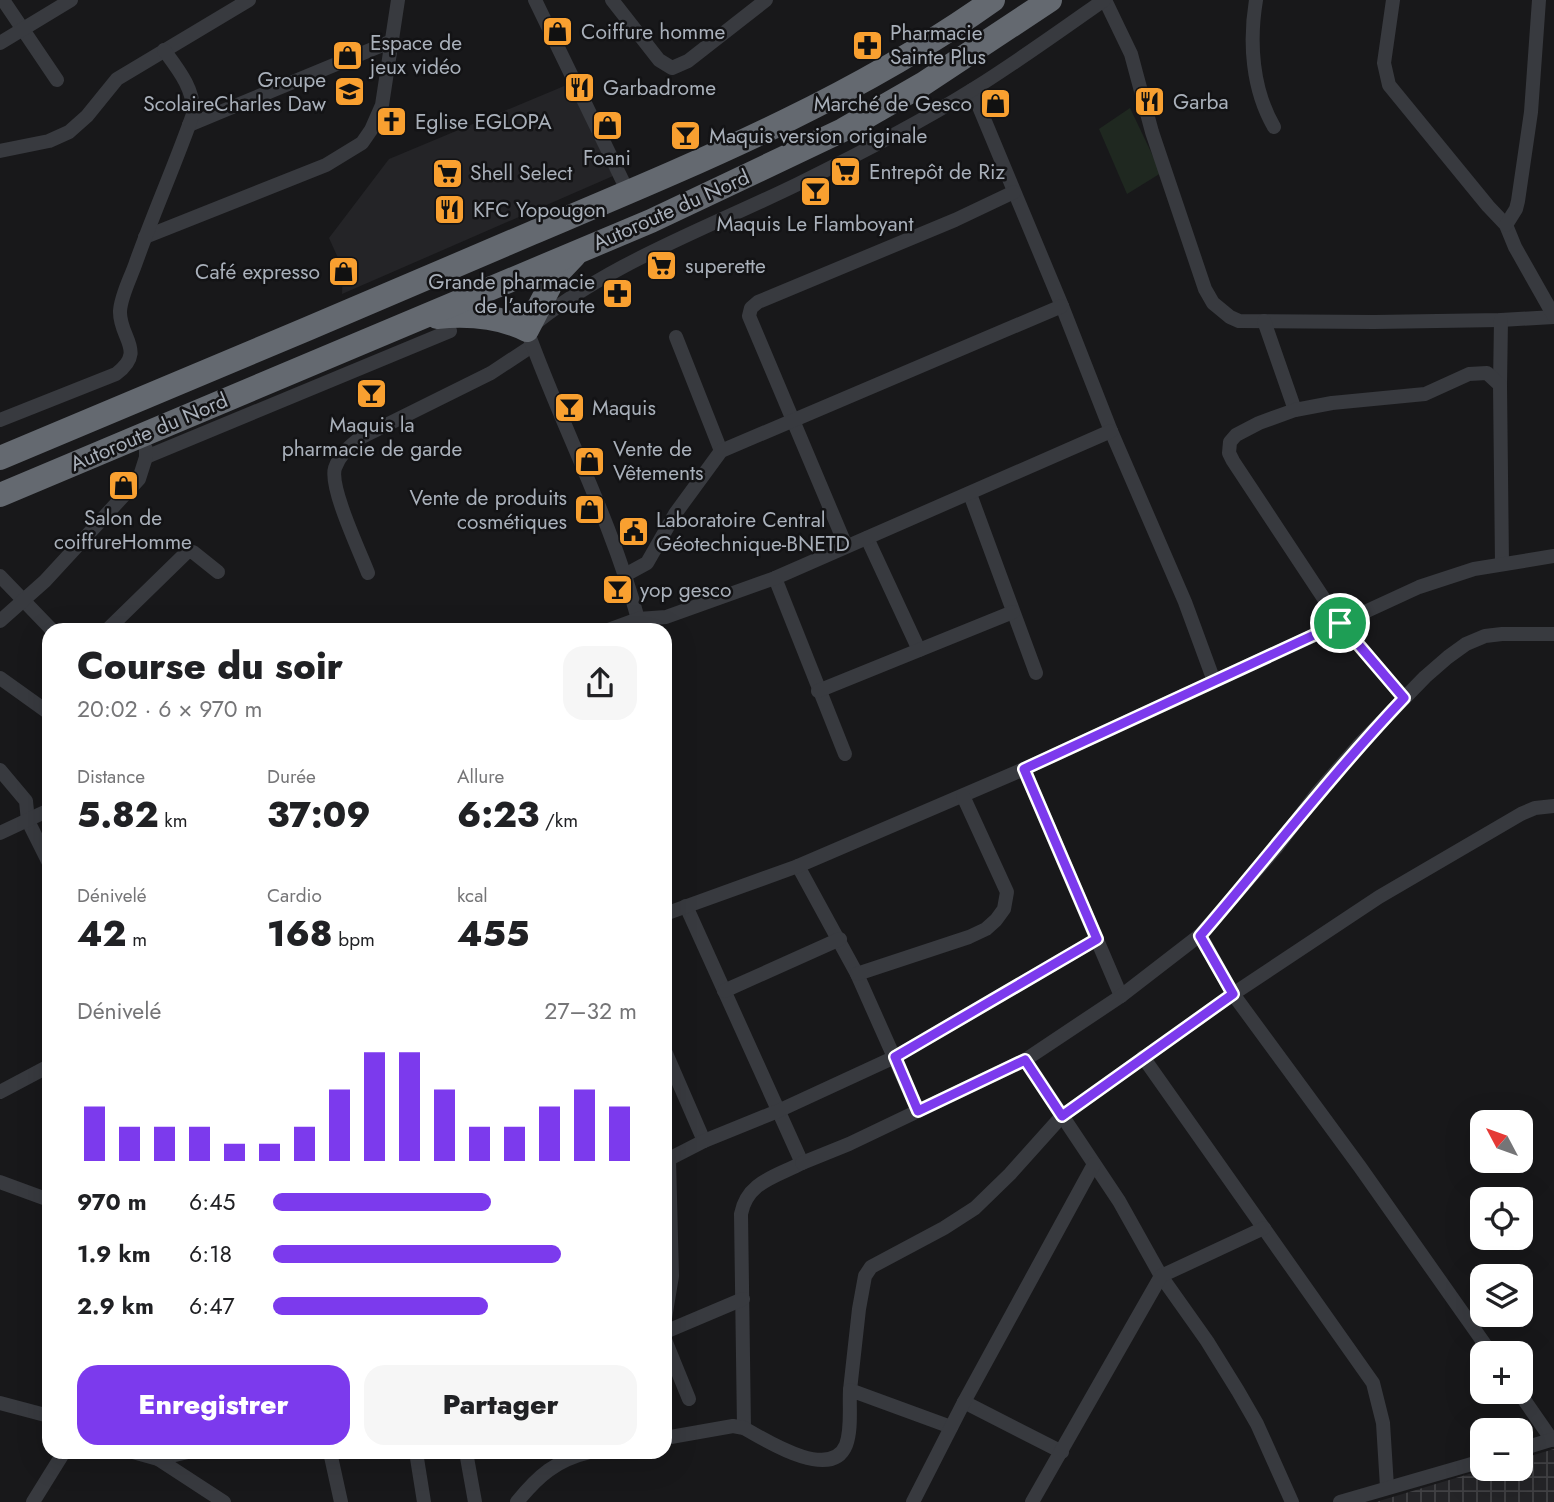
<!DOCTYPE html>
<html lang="fr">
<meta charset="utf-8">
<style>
:root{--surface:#fff;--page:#f6f6f6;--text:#202124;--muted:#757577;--accent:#7c3aed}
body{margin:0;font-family:Jost,sans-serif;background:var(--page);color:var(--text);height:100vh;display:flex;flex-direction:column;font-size:26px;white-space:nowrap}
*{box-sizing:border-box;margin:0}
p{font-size:23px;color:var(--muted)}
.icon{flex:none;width:38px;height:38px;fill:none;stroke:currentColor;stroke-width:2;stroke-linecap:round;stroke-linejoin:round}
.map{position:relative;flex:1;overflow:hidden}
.side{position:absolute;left:42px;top:623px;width:630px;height:836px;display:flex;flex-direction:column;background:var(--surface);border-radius:21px;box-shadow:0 7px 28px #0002}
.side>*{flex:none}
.needle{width:46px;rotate:311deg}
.controls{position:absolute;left:1470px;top:1110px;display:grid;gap:14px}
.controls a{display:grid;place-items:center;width:63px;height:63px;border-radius:14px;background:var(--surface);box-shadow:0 7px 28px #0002;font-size:35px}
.pin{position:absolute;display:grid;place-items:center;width:60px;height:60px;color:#fff;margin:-30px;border:4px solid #fff;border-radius:50%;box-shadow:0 2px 7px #0007}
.round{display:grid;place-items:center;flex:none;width:74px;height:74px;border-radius:21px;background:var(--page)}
.overview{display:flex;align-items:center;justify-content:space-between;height:119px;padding:0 35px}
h1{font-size:38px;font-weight:800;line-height:52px}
.metrics{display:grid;grid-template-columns:repeat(3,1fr);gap:10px;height:119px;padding:7px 35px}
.metrics div{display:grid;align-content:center}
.metrics b{font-size:35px;font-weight:800}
.metrics small{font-size:19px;font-weight:400}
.metrics p{font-size:19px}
.chart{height:196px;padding:14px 35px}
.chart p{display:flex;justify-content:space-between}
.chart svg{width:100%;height:126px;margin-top:7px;stroke:var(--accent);stroke-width:6}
.primary-button{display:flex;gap:14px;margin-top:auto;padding:14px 35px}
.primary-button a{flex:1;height:80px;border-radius:21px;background:var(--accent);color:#fff;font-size:28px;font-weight:800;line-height:80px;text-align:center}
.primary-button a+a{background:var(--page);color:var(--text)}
ul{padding:0 35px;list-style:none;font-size:23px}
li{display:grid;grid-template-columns:112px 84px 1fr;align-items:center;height:52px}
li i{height:18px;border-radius:9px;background:var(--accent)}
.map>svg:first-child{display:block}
.built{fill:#242427}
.industrial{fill:url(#industrial-grid)}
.pitch{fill:#1f2820}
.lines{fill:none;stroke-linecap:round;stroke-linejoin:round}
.minor{stroke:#383a3f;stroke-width:14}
.motorway{stroke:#646970;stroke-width:24}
.route-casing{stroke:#fff;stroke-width:14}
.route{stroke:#7c3aed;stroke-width:9}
.labels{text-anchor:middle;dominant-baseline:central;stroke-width:5;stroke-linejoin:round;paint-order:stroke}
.poi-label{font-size:21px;fill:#a9b0ba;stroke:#131315;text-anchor:start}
.street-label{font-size:21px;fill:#a9b0ba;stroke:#131315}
</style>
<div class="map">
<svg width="1554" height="1502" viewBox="0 0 1554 1502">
<defs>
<pattern id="industrial-grid" width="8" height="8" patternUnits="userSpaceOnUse" patternTransform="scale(1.75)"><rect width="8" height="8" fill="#242427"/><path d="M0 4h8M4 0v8" fill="none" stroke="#414144"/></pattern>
</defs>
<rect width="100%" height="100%" fill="#18181a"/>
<path class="built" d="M569 84 613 176 342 294 343 269 329 238 389 159Z"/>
<path class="industrial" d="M1554 1449V1502H1376L1489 1468H1521V1459Z"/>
<path class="pitch" d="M1130 108 1161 173 1127 194 1099 129Z"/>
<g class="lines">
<g class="minor">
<path d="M3 0 57 80"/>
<path d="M535 0 628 192"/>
<path d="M612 0 659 60 672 68 688 61 766 0"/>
<path d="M1105 0 1131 54 1152 132 1205 289 1213 303 1230 317 1239 321 1374 322 1501 320 1554 317"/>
<path d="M1256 0C1249 42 1252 89 1274 127"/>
<path d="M1393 0 1384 63 1389 85 1488 206 1506 225 1515 247 1554 316"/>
<path d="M0 43 71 0"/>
<path d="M972 90 1062 306 1111 431 1185 602 1214 681"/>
<path d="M189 125 392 41"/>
<path d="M0 151 49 141 69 132 87 116 117 79 249 0"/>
<path d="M1506 225 1516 209 1518 201 1531 112 1539 0"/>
<path d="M145 237 326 165 362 143 371 130 382 105 398 0"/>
<path d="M1264 321 1295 410"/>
<path d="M676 337 721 451"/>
<path d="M1500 385 1501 320"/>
<path d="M0 420 116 374C147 351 119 338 120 311 121 296 130 279 135 265 153 214 175 165 193 114 195 90 178 69 164 50"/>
<path d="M146 457 450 331"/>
<path d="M970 494 1036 673"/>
<path d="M867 538 919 650"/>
<path d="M846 546 749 316 751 308 758 302 955 220 1014 192"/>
<path d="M368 573C360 552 329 487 335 468 340 454 349 447 360 438L491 373 532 346"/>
<path d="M625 575 647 563 675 514 721 451 1062 306"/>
<path d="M0 576 52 630"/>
<path d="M775 578 845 754"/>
<path d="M638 619C611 519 562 427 527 330 606 264 706 229 798 184 857 155 916 125 972 90 1017 62 1060 31 1104 0"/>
<path d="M0 621 45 581 139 479 146 457V449"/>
<path d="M107 630 187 552H193L218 572"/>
<path d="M608 630 638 619 666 617 775 578 1111 431"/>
<path d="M0 678 49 713"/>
<path d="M818 691 1013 612"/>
<path d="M1404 698 1340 623 1233 461 1229 453 1230 442 1236 435 1259 423 1295 410 1332 403 1425 394 1469 374 1487 373 1500 385 1502 564"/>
<path d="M1024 769 1121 996"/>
<path d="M0 770 26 801 28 821 49 863"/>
<path d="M0 833 49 810"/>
<path d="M798 866 857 974 918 1111"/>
<path d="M686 906 802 1163C775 1177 747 1182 741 1214L744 1428"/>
<path d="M665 914 798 866 1024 769 1419 587 1474 569 1554 556"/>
<path d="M1200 935 1233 994 1360 1167 1491 1353"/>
<path d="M857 974 969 937 986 929 996 920 1004 909 1007 892 963 796"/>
<path d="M724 991 840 939"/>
<path d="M665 1051 704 1141"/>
<path d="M1143 1057 1373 1383 1383 1423 1387 1487"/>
<path d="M1025 1060 1119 1201 1161 1276 1207 1341 1238 1391 1257 1424 1292 1502"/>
<path d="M0 1092 49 1066"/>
<path d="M665 1161 704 1141 778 1111 895 1057 1097 939"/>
<path d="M802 1163 849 1144 1025 1060 1121 996 1200 935 1276 848 1318 792 1358 746 1425 677 1448 657 1466 644 1485 636 1502 634H1554"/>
<path d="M0 1182 49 1200"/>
<path d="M665 1318 672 1276 669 1159"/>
<path d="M665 1332 743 1299"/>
<path d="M665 1340 689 1399"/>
<path d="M850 1390 859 1309 865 1276 871 1267 944 1228 975 1208 1010 1174 1062 1116 1233 994 1379 897 1521 814 1535 808 1554 806"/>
<path d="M1518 1391 1552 1440"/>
<path d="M964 1402 1062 1452"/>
<path d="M0 1403 49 1416"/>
<path d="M665 1438 733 1426 744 1428C765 1440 831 1482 846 1445 852 1429 849 1407 850 1390L951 1427"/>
<path d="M1521 1449 1554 1439"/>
<path d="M133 1452 158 1459 188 1452"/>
<path d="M330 1452 341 1502"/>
<path d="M416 1452 424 1502"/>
<path d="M466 1452 475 1502"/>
<path d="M158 1459 224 1502"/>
<path d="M33 1502 64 1452"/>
<path d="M517 1502C538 1476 556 1460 590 1452"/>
<path d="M913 1502 964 1402 1094 1164"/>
<path d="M1032 1502 1161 1276 1264 1228"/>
<path d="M1340 1502 1482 1461"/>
</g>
<g class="motorway">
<path d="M437 317C468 314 499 316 527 330L555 276 574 256"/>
<path d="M0 458C178 384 355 309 532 233 690 166 853 100 993 0"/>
<path d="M0 495 651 221 843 130 923 84 1050 0"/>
</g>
</g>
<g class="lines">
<defs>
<path id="route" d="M1340 623 1404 698C1332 774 1268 857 1200 936L1233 994 1062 1116 1025 1060 918 1111 895 1057 1097 939 1024 769Z"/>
</defs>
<use href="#route" class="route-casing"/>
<use href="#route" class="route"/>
</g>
<defs>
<symbol id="shop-square" viewBox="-11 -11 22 22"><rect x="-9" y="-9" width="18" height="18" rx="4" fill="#f9a030" stroke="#131315"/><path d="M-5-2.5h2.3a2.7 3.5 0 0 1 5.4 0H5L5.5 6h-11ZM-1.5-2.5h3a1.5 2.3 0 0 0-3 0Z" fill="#111"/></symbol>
<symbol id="pharmacy-square" viewBox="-11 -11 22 22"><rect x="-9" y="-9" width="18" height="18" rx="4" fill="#f9a030" stroke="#131315"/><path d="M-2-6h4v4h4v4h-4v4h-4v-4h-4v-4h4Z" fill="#111"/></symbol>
<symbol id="restaurant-square" viewBox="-11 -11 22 22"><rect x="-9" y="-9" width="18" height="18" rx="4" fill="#f9a030" stroke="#131315"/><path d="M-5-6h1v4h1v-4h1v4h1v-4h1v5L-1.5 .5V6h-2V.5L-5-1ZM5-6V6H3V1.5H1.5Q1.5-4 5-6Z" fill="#111"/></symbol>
<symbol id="school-square" viewBox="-11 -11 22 22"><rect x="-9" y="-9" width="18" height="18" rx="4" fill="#f9a030" stroke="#131315"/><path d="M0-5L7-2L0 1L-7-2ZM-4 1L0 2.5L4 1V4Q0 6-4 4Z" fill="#111"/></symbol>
<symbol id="church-square" viewBox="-11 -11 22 22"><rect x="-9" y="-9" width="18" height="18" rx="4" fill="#f9a030" stroke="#131315"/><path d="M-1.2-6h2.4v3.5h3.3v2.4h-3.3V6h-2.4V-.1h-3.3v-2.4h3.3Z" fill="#111"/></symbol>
<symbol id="bar-square" viewBox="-11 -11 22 22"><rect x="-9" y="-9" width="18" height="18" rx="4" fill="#f9a030" stroke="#131315"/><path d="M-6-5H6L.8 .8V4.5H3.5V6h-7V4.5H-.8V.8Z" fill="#111"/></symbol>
<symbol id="supermarket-square" viewBox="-11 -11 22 22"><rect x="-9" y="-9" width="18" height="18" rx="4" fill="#f9a030" stroke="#131315"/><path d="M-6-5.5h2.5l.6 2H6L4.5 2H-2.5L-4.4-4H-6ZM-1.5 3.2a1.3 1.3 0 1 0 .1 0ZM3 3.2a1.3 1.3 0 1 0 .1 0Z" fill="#111"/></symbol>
<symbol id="civic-square" viewBox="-11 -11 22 22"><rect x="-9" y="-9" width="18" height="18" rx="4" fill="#f9a030" stroke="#131315"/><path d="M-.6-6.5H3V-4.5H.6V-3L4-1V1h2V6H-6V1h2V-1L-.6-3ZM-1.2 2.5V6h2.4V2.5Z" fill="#111"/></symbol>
</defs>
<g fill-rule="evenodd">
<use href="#shop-square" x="540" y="14" width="35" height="35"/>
<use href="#pharmacy-square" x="850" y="28" width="35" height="35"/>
<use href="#shop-square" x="330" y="38" width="35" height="35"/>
<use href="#restaurant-square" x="562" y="70" width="35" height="35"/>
<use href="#school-square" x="332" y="74" width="35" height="35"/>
<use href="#restaurant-square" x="1132" y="84" width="35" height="35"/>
<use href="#shop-square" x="978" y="86" width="35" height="35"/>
<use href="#church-square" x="374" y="104" width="35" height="35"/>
<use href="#shop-square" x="590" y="108" width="35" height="35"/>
<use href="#bar-square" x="668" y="118" width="35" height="35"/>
<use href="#supermarket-square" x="828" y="154" width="35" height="35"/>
<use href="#supermarket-square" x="430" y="156" width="35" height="35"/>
<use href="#bar-square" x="798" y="174" width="35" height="35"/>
<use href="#restaurant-square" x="432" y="192" width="35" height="35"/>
<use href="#supermarket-square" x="644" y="248" width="35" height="35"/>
<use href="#shop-square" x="326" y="254" width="35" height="35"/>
<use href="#pharmacy-square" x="600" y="276" width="35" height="35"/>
<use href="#bar-square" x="354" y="376" width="35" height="35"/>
<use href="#bar-square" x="552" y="390" width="35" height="35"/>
<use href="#shop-square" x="572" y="444" width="35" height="35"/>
<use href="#shop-square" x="106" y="468" width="35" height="35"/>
<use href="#shop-square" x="572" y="492" width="35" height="35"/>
<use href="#civic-square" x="616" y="514" width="35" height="35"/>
<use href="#bar-square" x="600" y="572" width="35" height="35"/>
</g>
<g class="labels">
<g class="poi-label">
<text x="581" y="32">Coiffure homme</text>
<text x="890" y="33">Pharmacie<tspan x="890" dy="24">Sainte Plus</tspan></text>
<text x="370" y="43">Espace de<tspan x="370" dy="24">jeux vidéo</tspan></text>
<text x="326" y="80" text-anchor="end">Groupe<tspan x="326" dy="24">ScolaireCharles Daw</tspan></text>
<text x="603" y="88">Garbadrome</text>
<text x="1173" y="102">Garba</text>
<text x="972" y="104" text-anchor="end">Marché de Gesco</text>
<text x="415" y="122">Eglise EGLOPA</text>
<text x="709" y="136">Maquis version originale</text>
<text x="607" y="158" text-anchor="middle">Foani</text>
<text x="869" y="172">Entrepôt de Riz</text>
<text x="470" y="173">Shell Select</text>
<text x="473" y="210">KFC Yopougon</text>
<text x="815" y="224" text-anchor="middle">Maquis Le Flamboyant</text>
<text x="685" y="266">superette</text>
<text x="320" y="272" text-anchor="end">Café expresso</text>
<text x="595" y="282" text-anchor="end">Grande pharmacie<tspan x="595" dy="24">de l’autoroute</tspan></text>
<text x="592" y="408">Maquis</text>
<text x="372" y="425" text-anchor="middle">Maquis la<tspan x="372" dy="24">pharmacie de garde</tspan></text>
<text x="613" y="449">Vente de<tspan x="613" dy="24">Vêtements</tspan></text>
<text x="567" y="498" text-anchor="end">Vente de produits<tspan x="567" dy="24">cosmétiques</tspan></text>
<text x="123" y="518" text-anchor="middle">Salon de<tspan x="123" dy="24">coiffureHomme</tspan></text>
<text x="656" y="520">Laboratoire Central<tspan x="656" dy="24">Géotechnique-BNETD</tspan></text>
<text x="640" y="590">yop gesco</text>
</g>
<g class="street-label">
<text transform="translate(671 210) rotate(-24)">Autoroute du Nord</text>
<text transform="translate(149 432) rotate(-23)">Autoroute du Nord</text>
</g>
</g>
</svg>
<div class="controls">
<a><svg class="needle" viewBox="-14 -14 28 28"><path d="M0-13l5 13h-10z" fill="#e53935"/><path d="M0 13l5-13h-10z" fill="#757577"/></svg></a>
<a><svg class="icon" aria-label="locate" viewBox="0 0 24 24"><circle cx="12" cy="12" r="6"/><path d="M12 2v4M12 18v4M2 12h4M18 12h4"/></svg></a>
<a><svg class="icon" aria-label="layers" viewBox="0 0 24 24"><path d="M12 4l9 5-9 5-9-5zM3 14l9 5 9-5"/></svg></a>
<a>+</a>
<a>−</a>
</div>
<div class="pin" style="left:1340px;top:623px;background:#1e9e55"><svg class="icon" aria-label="arrive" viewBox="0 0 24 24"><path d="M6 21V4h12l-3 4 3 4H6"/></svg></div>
<section class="side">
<div class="overview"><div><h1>Course du soir</h1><p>20:02 · 6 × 970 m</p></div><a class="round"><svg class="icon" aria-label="share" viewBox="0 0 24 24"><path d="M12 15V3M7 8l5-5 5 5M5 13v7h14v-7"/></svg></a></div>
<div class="metrics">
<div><p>Distance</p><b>5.82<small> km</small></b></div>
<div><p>Durée</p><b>37:09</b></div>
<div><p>Allure</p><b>6:23<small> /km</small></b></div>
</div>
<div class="metrics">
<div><p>Dénivelé</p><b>42<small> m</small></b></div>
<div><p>Cardio</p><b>168<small> bpm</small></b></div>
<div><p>kcal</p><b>455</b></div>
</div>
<div class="chart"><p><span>Dénivelé</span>27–32 m</p>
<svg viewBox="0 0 160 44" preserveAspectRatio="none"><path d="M5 44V25M15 44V32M25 44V32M35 44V32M45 44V38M55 44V38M65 44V32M75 44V19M85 44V6M95 44V6M105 44V19M115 44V32M125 44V32M135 44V25M145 44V19M155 44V25"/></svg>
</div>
<ul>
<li><b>970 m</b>6:45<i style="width:60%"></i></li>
<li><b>1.9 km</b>6:18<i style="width:79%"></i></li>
<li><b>2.9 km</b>6:47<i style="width:59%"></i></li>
</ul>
<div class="primary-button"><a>Enregistrer</a><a>Partager</a></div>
</section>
</div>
